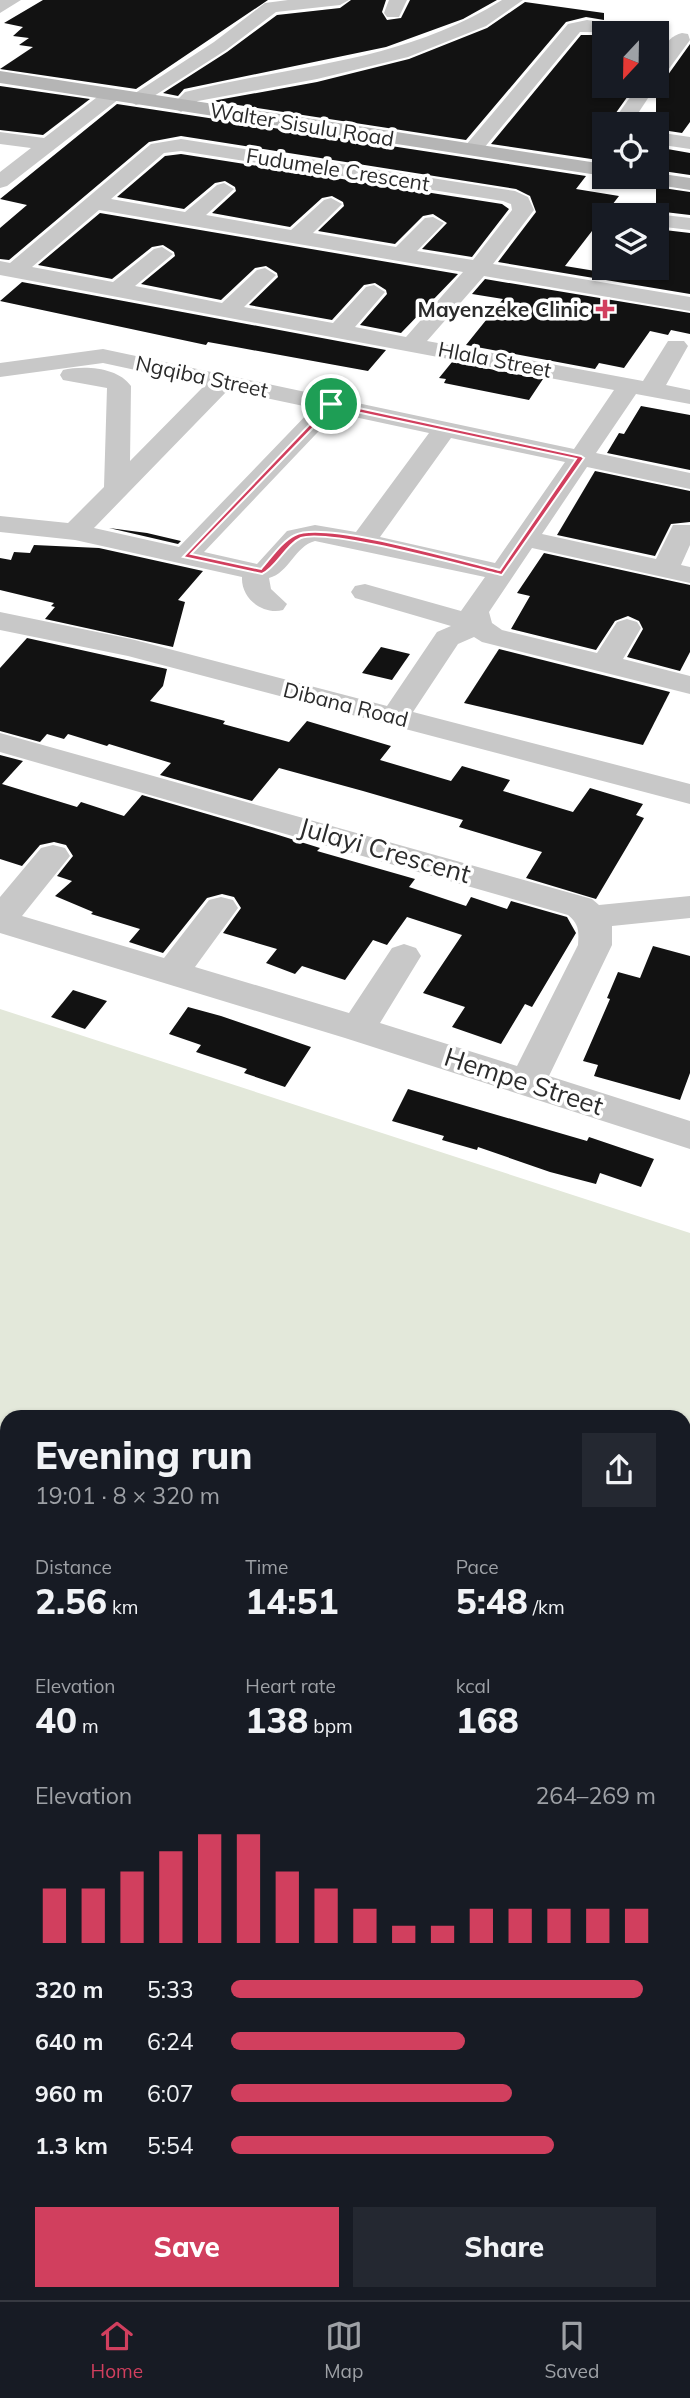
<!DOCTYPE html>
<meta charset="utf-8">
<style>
:root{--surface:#171b24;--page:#242831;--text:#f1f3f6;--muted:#9ea1a6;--line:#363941;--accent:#d13f5e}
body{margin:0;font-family:Mulish,sans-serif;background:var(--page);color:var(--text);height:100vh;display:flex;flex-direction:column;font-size:26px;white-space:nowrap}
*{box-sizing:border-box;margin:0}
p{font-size:23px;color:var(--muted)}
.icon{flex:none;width:38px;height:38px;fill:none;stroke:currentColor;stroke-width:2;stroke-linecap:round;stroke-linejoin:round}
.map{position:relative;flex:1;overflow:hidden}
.sheet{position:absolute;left:0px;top:1410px;width:691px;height:891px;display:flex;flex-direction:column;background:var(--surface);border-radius:21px 21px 0 0;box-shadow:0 2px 5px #0004}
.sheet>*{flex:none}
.needle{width:46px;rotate:202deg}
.buttons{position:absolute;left:592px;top:21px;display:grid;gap:14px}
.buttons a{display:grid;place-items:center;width:77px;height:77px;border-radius:0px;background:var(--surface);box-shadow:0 2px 5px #0004;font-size:35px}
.pin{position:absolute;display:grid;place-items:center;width:60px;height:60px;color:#fff;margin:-30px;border:4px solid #fff;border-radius:50%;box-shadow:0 2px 7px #0007}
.round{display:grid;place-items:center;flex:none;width:74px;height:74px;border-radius:0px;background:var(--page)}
.head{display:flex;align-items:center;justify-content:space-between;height:119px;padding:0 35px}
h1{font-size:38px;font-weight:800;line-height:52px}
.figures{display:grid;grid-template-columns:repeat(3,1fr);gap:10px;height:119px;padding:7px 35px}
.figures div{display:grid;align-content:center}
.figures b{font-size:35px;font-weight:800}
.figures small{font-size:19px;font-weight:400}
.figures p{font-size:19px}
.chart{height:196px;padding:14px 35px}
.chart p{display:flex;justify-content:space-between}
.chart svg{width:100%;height:126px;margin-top:7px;stroke:var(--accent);stroke-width:6}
.cta{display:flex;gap:14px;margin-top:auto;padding:14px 35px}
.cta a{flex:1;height:80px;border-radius:0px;background:var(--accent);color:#fff;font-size:28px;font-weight:800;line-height:80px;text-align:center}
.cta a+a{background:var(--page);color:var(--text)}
ul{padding:0 35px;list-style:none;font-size:23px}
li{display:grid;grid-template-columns:112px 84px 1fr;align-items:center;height:52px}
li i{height:18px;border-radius:9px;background:var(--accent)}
.tabs{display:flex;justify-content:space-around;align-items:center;height:98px;border-top:2px solid var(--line);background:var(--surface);font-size:19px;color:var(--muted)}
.tabs a{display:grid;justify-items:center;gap:4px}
.tabs .active{color:var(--accent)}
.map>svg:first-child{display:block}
.green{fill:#e3e8da}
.building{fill:#121212}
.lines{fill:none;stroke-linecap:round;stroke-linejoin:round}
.street{fill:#c8c8c8;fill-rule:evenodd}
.secondary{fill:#b5b5b5;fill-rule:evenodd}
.route{fill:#d13f5e;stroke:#fff;stroke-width:2;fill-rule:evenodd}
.poi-dot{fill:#d13f5e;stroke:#fff;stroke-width:2.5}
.labels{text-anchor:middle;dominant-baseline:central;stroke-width:7;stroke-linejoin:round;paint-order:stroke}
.far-street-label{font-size:21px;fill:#2b2b2b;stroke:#fff}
.far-poi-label{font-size:21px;font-weight:bold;fill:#2b2b2b;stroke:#fff;text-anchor:end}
.street-label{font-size:26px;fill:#2b2b2b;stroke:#fff}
</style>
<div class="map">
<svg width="690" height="2300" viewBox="0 0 690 2300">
<rect width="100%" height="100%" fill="#fff"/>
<path class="green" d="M0 1009 690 1233V1565L684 1580V1418H7V2294H503L501 2300H0Z"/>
<g class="building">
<path d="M43 0H268L136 89 0 69 33 47 19 45 29 38 13 36 23 27 4 23Z"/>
<path d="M351 0H386L382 12 387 20 401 18 410 0H497L463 19 386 47 184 89 178 96 163 93 227 52 277 15 340 8Z"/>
<path d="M525 2 604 13V20L586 17 566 22 466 140 212 101 317 82 409 59 487 28Z"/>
<path d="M581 35H604V86H635L608 124H604V152L598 160 491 144Z"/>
<path d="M690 44V122L682 133 656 129V81L665 79Z"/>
<path d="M0 86 90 99 43 135 0 130Z"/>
<path d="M117 104 586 176 576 189 619 196 565 266 632 277 635 273 656 277V229L690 233V294L498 262 536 212 530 196 516 189 181 136 149 142 9 260 0 259V228L27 205 0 199Z"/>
<path d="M656 147 690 153V175L656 170Z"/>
<path d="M181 154 502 204 509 209 472 257 422 249 447 223 433 214 423 216 395 244 318 231 344 206 343 202 332 196 322 198 290 227 212 213 236 191 235 187 225 181 215 183 184 209 117 197 165 156Z"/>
<path d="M656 187 690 192V215L656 211Z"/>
<path d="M100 213 458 274 401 333 360 325 387 294 386 290 375 283 364 285 332 320 249 305 278 277 277 273 266 266 255 268 221 300 141 284 175 256 174 252 163 245 152 247 112 279 38 265Z"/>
<path d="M485 279 690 313V334L671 330 668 335 650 331 624 368 599 363 595 369 466 345 503 299 472 294Z"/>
<path d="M22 282 386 350 368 371 236 347 208 342 206 345 0 301Z"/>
<path d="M452 362 543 379 529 400 444 383 446 379 439 378Z"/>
<path d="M641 406 690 415V470L607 453 619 433 624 434Z"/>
<path d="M595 471 690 491V522L671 524 655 556 557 535Z"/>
<path d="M109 528 147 533 181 541 178 544Z"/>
<path d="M34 545 99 548 203 571 178 600 185 602 173 647 45 619 55 607 51 606 54 603 0 590V558L11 560 14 552 30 553Z"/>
<path d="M544 553 690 585V652L680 671 627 657 643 629 639 621 628 616 615 621 596 650 511 629 530 596 517 593Z"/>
<path d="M27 638 167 669 163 686 150 701 225 721 223 724 289 742 307 721 391 746 380 760 451 781 462 766 510 780 503 791 573 812 590 788 643 804 636 815 644 818 596 899 526 878 542 852 459 827 463 820 363 791 279 768 252 801 160 775 171 763 109 744 107 746 68 734 64 739 47 734 40 742 0 731V668Z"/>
<path d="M381 647 410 654 392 680 362 673Z"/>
<path d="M499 649 670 692 643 745 464 703Z"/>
<path d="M0 755 23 761 2 784 77 807 81 802 124 816 142 795 272 833 320 848 317 851 415 879 409 887 466 906 471 897 507 909 511 901 567 917 576 933 532 1007 525 1004 501 1044 452 1027 465 1007 423 993 462 935 407 917 387 945 373 940 345 980 302 966 295 974 266 963 277 949 223 933 241 908 234 897 222 894 207 898 163 953 129 942 140 929 91 914 93 912 55 896 72 881 57 876 73 856 66 845 54 842 40 845 22 866 0 859Z"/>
<path d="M653 946 690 956V1073L680 1100 594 1076 598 1065 583 1061 610 999 607 998 618 972 640 978Z"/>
<path d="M73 990 107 1001 85 1029 51 1017Z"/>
<path d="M188 1007 221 1016 311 1047 285 1087 244 1073 247 1069 196 1052 201 1045 169 1034Z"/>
<path d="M408 1089 587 1141 589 1137 654 1159 641 1187 600 1173 596 1184 550 1172 478 1147 477 1150 442 1140 444 1136 392 1121Z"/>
</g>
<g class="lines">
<g class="street">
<path d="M0 0H21L0 13Z"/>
<path d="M288 0H349L340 5 276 12 226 50 143 103 136 105 126 99 214 42 265 3Z"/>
<path d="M389 0H407L399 17H387L384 13Z"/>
<path d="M502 0H523L486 26 408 57 317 79 198 101 181 112 171 106 185 92C297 64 401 63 502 0Z"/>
<path d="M587 20 646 28 655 33 580 32 479 154H465L462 150 465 146 568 24Z"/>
<path d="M682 33 688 34 690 40 663 77 656 79C656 62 663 37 682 33Z"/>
<path d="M638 86H656L631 124H611Z"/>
<path d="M112 89 122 95 119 99 7 186 0 188V172L31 148 0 144V132L44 138 105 91Z"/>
<path d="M656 132 690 137V149L656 144Z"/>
<path d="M181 139 515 191 528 197 534 210 493 264 690 297V311L484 276 427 341 643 381 668 341H684L688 346 666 385 690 390V404L636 394 596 453 690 473V489L587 467 542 534 656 559 673 525H690V545L681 565 690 567V583L532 548 489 612 492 623 502 630 597 653 617 622 627 619 637 622 641 628 623 659 690 676V694L482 642 474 637 458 644 413 712 690 784V804L128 656 0 630V612L131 639 387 706 437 632 451 626 355 598 351 592 355 586 365 584 461 611 485 577 315 541C295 546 289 573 269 578L271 589 287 604 283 610C263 615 241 599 242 577L75 540 0 532V516L68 523 104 487 107 388 63 380 60 375 63 370C84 365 118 367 131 386L130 461 205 385 103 363 0 377V363L103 349 574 449 614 390 0 275V261L10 263 151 144ZM181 151 503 201 511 204 512 210 473 260 417 251 444 223 433 217 425 218 396 247 313 233 342 204 331 198 324 200 291 230 206 215 234 189 224 183 217 185 185 212 111 199 164 153ZM99 210 463 272 406 337 355 327 385 292 374 285 366 287 333 323 244 307 276 275 265 268 257 270 222 303 135 286 173 254 162 247 154 249 113 282 32 267ZM228 390 313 408 179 547 94 528ZM336 413 429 433 356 532 315 525 287 531 257 564 204 552ZM451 438 565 462 495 563 380 537Z"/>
<path d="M656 214 690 218V230L656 226V215H649Z"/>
<path d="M0 733 592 899 599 905 690 896V918L612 926V945L549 1076 690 1121V1149L345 1038 0 933V897L41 848 53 845 65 848 70 856 22 916 164 958 209 900 221 897 233 900 238 908 195 967 349 1013 392 948 404 944 416 948 421 956 380 1023 517 1066 578 945C579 931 579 924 568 915L0 752Z"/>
<path d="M690 1946V2014L684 2017V1949Z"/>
<path d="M549 2294H609L607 2300H547Z"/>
</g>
<g class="secondary">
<path d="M0 71 604 164V176L0 83Z"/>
<path d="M656 173 690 178V190L645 183 635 177H656Z"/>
</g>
</g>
<path class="route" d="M331 402 581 456 584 458 502 575C467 567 328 528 301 538 286 544 277 567 262 574L183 557ZM333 407 576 459 500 570C462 561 324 520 295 535 282 541 270 559 261 569L191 554Z"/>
<path class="poi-dot" d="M601.5 298.5h7v7h7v7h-7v7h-7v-7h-7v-7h7z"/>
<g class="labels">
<g class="far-street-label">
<text transform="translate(302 124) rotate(9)">Walter Sisulu Road</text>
<text transform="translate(338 169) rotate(9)">Fudumele Crescent</text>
<text transform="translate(495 359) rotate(11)">Hlala Street</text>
<text transform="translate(202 376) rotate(12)">Ngqiba Street</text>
<text transform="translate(346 704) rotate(14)">Dibana Road</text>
</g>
<g class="far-poi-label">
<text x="589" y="309">Mayenzeke Clinic</text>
</g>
<g class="street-label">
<text transform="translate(385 850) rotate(16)">Julayi Crescent</text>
<text transform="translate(524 1081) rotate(18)">Hempe Street</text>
</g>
</g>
</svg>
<div class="buttons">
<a><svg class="needle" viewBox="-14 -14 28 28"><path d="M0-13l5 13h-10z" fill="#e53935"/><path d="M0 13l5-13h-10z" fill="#9ea1a6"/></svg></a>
<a><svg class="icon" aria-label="locate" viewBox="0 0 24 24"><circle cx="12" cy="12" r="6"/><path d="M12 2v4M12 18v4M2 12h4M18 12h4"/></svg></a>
<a><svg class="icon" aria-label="layers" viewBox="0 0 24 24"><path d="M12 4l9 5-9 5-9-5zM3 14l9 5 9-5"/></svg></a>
</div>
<div class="pin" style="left:331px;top:404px;background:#1e9e55"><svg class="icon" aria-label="arrive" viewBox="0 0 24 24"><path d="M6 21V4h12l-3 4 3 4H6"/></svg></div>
<section class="sheet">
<div class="head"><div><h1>Evening run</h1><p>19:01 · 8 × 320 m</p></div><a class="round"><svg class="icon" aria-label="share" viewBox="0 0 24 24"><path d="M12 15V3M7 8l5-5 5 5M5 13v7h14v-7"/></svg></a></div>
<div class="figures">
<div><p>Distance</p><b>2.56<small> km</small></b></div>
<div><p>Time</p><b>14:51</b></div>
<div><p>Pace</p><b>5:48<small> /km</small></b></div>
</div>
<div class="figures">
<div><p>Elevation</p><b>40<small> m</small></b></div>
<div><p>Heart rate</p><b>138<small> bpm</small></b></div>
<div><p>kcal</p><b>168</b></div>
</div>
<div class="chart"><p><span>Elevation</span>264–269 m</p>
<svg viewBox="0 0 160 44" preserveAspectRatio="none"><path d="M5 44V25M15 44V25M25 44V19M35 44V12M45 44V6M55 44V6M65 44V19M75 44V25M85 44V32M95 44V38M105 44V38M115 44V32M125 44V32M135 44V32M145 44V32M155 44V32"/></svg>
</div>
<ul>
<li><b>320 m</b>5:33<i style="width:97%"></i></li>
<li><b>640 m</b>6:24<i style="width:55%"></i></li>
<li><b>960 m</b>6:07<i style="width:66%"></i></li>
<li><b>1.3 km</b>5:54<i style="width:76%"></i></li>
</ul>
<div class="cta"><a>Save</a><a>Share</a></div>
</section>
</div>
<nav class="tabs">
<a class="active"><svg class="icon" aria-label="home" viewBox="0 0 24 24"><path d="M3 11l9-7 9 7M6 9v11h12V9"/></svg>Home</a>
<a><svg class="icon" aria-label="map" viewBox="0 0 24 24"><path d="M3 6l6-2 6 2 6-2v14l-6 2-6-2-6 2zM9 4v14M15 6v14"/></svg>Map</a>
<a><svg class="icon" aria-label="saved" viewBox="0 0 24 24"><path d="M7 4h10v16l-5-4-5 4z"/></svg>Saved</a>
</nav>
